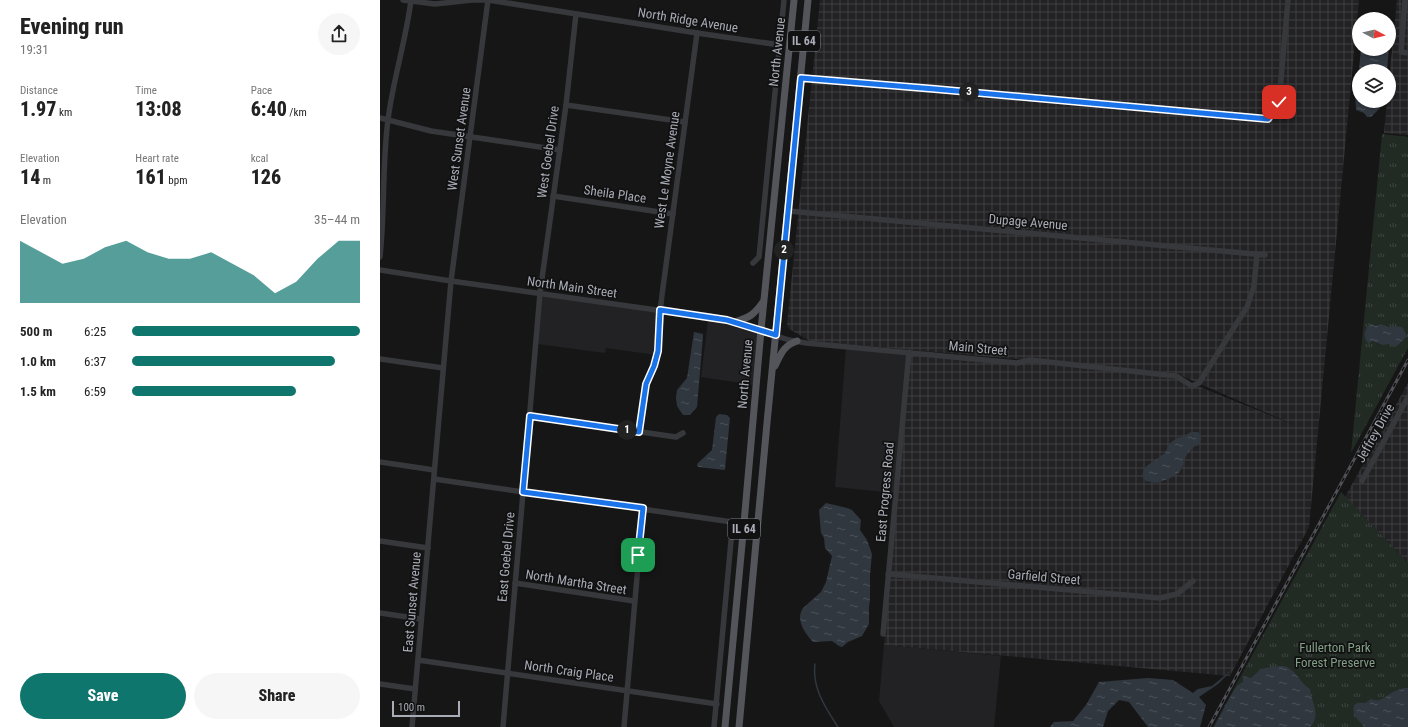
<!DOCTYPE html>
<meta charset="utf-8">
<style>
:root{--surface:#fff;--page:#f6f6f6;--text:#222;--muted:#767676;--accent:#0f766e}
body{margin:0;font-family:"Roboto Condensed",sans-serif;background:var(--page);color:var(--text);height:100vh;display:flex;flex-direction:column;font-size:15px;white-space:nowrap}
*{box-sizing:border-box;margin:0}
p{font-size:13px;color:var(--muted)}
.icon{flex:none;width:22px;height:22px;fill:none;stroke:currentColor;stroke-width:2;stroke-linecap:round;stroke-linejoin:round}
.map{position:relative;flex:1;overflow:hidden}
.drawer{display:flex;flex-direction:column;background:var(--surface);width:380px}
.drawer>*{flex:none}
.needle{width:26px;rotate:97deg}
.buttons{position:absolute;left:972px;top:12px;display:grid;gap:8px}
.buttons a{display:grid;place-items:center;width:44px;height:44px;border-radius:50%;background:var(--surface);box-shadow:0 1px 3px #0004;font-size:20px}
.scale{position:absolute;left:12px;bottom:10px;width:68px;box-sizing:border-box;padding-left:4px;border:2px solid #a9acb6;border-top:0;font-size:11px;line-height:14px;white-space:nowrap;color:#a9acb6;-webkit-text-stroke:3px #111112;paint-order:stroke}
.pin{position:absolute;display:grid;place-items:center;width:34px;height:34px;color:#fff;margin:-17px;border-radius:8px;box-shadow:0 2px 6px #0006}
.km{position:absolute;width:20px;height:20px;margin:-10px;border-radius:50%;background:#222;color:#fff;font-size:11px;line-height:20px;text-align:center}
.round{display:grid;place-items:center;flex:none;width:42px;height:42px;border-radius:21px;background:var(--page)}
.head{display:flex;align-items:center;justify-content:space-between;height:68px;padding:0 20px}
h1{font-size:22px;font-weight:800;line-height:30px}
.stats{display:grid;grid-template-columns:repeat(3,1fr);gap:6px;height:68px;padding:4px 20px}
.stats div{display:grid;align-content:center}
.stats b{font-size:20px;font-weight:800}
.stats small{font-size:11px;font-weight:400}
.stats p{font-size:11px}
.chart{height:112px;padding:8px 20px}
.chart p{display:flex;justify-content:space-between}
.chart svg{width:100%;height:72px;margin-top:4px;fill:var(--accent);opacity:.7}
.cta{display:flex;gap:8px;margin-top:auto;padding:8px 20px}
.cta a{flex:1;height:46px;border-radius:24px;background:var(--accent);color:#fff;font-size:16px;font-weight:800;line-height:46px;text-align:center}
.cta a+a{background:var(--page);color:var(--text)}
ul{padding:0 20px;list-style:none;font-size:13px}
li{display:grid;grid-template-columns:64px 48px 1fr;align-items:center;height:30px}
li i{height:10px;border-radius:5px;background:var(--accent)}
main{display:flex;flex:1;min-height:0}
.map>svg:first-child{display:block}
.built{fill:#222224}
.industrial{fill:url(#industrial-grid)}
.park{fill:url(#park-tufts)}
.water{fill:url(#water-ripples)}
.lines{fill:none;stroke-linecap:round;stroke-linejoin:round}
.stream{stroke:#30373f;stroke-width:1.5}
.minor{stroke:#37383c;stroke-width:5.5}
.major{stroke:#54555b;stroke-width:7}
.rail-casing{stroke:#505257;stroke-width:3}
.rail{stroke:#111112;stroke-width:1.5;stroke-dasharray:4.5;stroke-linecap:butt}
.route-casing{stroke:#fff;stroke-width:8}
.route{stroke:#1a73e8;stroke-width:5}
.labels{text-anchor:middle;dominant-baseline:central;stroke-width:3.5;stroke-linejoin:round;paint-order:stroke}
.shield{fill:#111112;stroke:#7b7e85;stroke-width:1}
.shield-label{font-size:12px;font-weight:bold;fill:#a9acb6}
.street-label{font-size:13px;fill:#a9acb6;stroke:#111112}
.park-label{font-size:13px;fill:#829f86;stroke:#111112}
</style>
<main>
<section class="drawer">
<div class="head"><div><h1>Evening run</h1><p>19:31</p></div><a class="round"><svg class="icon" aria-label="share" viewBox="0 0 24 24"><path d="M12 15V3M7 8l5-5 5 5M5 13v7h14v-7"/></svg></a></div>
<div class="stats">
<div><p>Distance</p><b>1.97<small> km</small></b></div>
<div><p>Time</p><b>13:08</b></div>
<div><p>Pace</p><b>6:40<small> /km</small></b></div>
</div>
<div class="stats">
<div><p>Elevation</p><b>14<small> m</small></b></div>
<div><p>Heart rate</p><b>161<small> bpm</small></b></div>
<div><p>kcal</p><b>126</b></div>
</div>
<div class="chart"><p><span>Elevation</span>35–44 m</p>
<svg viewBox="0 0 160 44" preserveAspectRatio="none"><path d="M0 44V6L10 13L20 20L30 17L40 10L50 6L60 13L70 17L80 17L90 13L100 20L110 27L120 38L130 31L140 17L150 6L160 6V44z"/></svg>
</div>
<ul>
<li><b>500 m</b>6:25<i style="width:100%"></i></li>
<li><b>1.0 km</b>6:37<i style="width:89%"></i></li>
<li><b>1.5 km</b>6:59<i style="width:72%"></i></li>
</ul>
<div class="cta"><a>Save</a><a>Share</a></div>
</section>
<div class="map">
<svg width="1028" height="727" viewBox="0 0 1028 727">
<defs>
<pattern id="industrial-grid" width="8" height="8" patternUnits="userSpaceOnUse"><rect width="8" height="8" fill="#222224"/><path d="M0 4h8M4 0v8" fill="none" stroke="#3f3f42"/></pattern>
<pattern id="park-tufts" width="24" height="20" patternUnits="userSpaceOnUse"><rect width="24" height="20" fill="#222a24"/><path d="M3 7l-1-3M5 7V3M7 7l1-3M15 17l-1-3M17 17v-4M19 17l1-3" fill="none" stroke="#3f4642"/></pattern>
<pattern id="water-ripples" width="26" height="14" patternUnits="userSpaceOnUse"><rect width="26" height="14" fill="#30373f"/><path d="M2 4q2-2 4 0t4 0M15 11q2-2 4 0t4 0" fill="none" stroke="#4b5158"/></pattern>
</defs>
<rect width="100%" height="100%" fill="#161617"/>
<g class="built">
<path d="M162 294 278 312 276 355 226 348 225 353 157 344Z"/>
<path d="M328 320 347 322 379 332 374 385 321 377Z"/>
<path d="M466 348 528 353 515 493 455 487Z"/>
<path d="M504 645 621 656 614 727H514L499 701Z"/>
</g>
<g class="industrial">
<path d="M440 0H979L929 527 850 676 504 645 531 354 651 362 795 377 917 426 795 373 430 341 409 329 407 324Z"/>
<path d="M1017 0H1028V135L1004 133 1007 101H1009V80Z"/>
<path d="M1028 383V563L965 497Z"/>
</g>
<g class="park">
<path d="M1002 134 1028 137V348L971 453Z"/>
<path d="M961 492 1028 563V727H833Z"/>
</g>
<g class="water">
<path d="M1009 34H1010L1007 71H980L979 69 981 49H1009Z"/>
<path d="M979 79V101H1004L1003 105 991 117H987L984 113 976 110C976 104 975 98 975 92 975 88 979 84 979 79Z"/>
<path d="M989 324 996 326 1001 324C1004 325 1008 327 1011 327 1020 326 1024 325 1026 337L1018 345 1015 346 1008 344 1003 345 993 341 988 343C982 336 985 331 989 324Z"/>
<path d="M314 332 323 334V337L317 407 310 415H303L297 406 296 398 297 390 307 378Z"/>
<path d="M339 414 347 415 350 418 345 469 344 470 318 467 317 464 332 450 336 417Z"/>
<path d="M811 432H818C823 438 822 441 817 446H815C802 457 807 459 800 471 795 478 784 480 777 483L766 481 762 476 764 468 785 453 789 444 797 438 802 437Z"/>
<path d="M446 503 467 508 472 510 481 520 480 530 487 540 492 554 490 575V599L489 607V624L482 636 468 642 462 647 459 646 452 641 433 642C425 633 415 620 423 608L441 592 446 582 452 556 445 548 444 538 441 533 439 510Z"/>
<path d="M894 666C898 667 903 665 907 667 917 672 921 684 930 689 931 702 942 715 930 727H834L854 690 858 685 863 682V676L871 678 881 669Z"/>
<path d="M854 668 838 684 819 697 826 705 820 727H768L749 702 739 700 728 711 723 727H670L674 722 693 721 706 705 719 682 768 678 793 680 813 693 818 689 832 686Z"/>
<path d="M1024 688H1028V727H984C978 718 972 718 974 705 978 702 980 703 985 703L991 699C1000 703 1005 697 1011 693 1015 691 1020 689 1024 688Z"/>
</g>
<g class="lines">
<path class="stream" d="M435 664C432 688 445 707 458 727"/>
<g class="minor">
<path d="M23 0 55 4 92 0H108L317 33 400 45"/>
<path d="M1025 0 1021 52 1028 53"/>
<path d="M421 78 555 89 888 119 899 102 908 0"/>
<path d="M186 105 305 122"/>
<path d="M0 118 51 131 180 150"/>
<path d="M173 196 293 214"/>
<path d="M408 211 885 255"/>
<path d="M0 257C5 211 2 165 8 120 13 79 26 41 31 0"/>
<path d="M373 263 379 257 404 0"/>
<path d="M0 270 71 281 347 320 409 340 426 343 637 363 650 360 796 376 812 386 819 383 867 307 874 286 877 254"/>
<path d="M0 359 63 368"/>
<path d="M150 416 296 437 303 433"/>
<path d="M259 432 266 384 274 366 278 351V329L282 295 317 33"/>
<path d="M0 462 54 470"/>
<path d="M54 479 352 522V530L334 727"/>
<path d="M982 481 1028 397"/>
<path d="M0 541 48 548"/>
<path d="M508 574 780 598 797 594 813 581"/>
<path d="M135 583 254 601"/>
<path d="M0 613 41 619"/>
<path d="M503 634 529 352"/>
<path d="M38 660 337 704"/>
<path d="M0 684 35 689"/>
<path d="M32 727 71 281 108 0"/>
<path d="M123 727 160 293 186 105 196 14"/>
<path d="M244 727 263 508"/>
</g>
<g class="major">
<path d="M355 322C370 317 374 315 383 302"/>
<path d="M395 366C401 354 403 346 417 341"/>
<path d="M345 727 364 523 381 330 414 0"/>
<path d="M359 727 387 423 428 0"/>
</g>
<defs>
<path id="rail" d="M829 727 1028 360"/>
</defs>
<use href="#rail" class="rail-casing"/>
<use href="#rail" class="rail"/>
</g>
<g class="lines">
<defs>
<path id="route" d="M258 555 263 508 143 492 150 416 259 432 266 384 274 366 278 351 280 310 347 320 396 335 421 78 555 89 888 119 899 102"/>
</defs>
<use href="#route" class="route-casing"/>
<use href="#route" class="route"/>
</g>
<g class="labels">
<g class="shield">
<rect x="408" y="31" width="32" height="20" rx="3"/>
<rect x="348" y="519" width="32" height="20" rx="3"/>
</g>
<g class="shield-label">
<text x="424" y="41">IL 64</text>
<text x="364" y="529">IL 64</text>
</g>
<g class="street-label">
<text transform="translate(308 20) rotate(9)">North Ridge Avenue</text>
<text transform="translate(397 52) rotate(-84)">North Avenue</text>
<text transform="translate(79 139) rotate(-82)">West Sunset Avenue</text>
<text transform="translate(168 152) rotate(-82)">West Goebel Drive</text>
<text transform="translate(287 170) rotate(-82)">West Le Moyne Avenue</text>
<text transform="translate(235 194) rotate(8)">Sheila Place</text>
<text transform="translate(648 222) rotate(5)">Dupage Avenue</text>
<text transform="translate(192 287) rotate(8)">North Main Street</text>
<text transform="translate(598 348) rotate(5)">Main Street</text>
<text transform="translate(365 374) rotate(-85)">North Avenue</text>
<text transform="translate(995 433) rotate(-61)">Jeffrey Drive</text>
<text transform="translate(505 492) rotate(-85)">East Progress Road</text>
<text transform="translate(126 557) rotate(-85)">East Goebel Drive</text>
<text transform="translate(664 577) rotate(5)">Garfield Street</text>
<text transform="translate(196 582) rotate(9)">North Martha Street</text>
<text transform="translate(32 602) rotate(-85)">East Sunset Avenue</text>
<text transform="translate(189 671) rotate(8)">North Craig Place</text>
</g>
<g class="park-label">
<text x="955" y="647">Fullerton Park<tspan x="955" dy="15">Forest Preserve</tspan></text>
</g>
</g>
</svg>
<div class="buttons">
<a><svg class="needle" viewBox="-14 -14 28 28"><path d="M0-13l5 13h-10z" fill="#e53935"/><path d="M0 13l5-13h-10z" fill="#767676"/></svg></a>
<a><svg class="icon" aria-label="layers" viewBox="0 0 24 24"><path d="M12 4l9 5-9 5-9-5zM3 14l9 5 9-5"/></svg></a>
</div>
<div class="scale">100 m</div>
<div class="pin" style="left:258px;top:555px;background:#1e9e55"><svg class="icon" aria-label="arrive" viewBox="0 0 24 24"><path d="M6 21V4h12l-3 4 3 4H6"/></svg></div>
<div class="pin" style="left:899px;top:102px;background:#d93025"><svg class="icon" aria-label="check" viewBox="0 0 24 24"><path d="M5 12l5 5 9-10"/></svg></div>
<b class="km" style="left:247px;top:430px">1</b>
<b class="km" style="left:404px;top:250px">2</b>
<b class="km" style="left:589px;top:92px">3</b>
</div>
</main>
